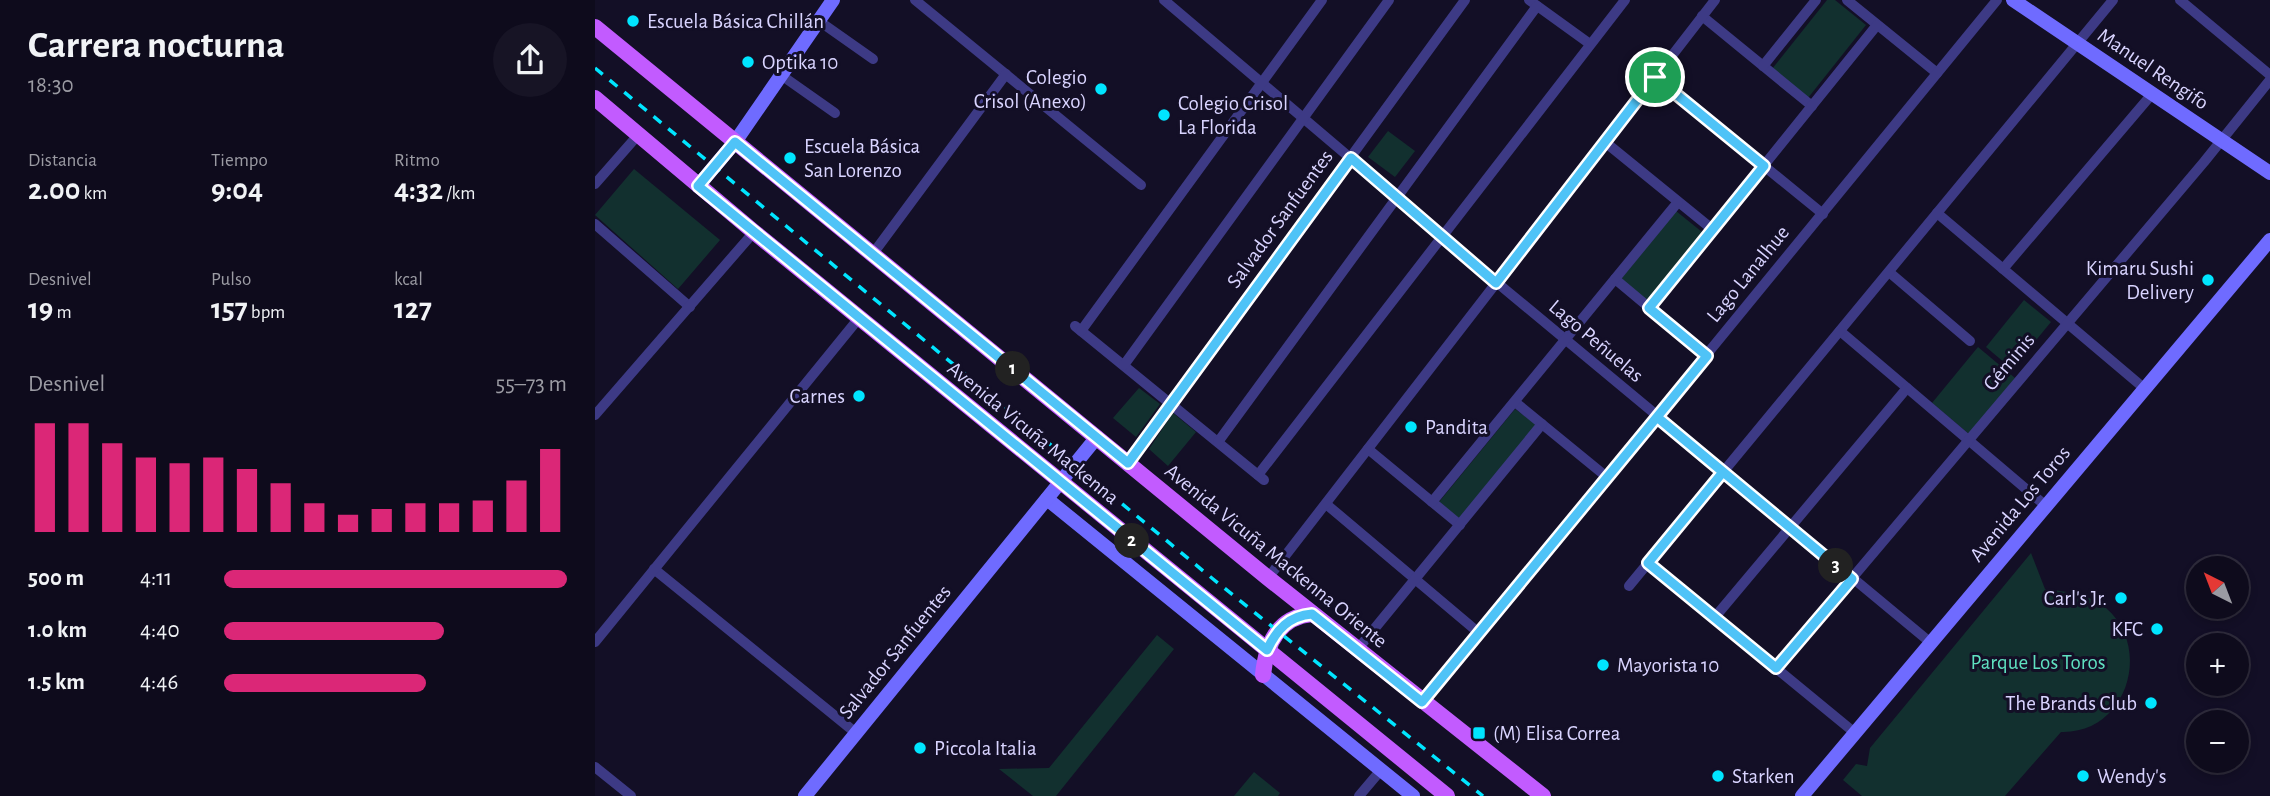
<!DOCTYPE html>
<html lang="es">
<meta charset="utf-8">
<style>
:root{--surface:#0e0b1c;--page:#171425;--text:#f1f3f6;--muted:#9b9ba3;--line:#2e2b3b;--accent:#db2777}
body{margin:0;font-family:"Alegreya Sans",sans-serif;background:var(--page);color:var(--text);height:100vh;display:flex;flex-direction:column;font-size:26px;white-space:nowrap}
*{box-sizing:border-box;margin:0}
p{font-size:23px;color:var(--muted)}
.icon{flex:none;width:38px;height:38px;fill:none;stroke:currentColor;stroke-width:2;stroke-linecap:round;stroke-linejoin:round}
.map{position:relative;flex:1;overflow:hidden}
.drawer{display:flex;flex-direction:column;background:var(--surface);width:595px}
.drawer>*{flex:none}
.needle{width:46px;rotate:318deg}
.buttons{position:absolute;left:1591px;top:556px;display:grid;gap:14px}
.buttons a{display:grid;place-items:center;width:63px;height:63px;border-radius:50%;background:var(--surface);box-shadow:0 4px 10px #0003,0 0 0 2px var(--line);font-size:35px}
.pin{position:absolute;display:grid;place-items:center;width:60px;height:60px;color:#fff;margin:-30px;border:4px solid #fff;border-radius:50%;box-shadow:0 2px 7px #0007}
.km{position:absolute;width:35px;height:35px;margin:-18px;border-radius:50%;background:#222;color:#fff;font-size:19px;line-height:35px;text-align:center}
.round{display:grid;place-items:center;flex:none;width:74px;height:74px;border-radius:37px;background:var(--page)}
.headline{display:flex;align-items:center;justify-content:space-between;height:119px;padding:0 28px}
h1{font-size:38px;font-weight:700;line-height:52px}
.metrics{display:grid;grid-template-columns:repeat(3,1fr);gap:10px;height:119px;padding:7px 28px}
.metrics div{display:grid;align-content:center}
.metrics b{font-size:30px;font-weight:700}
.metrics small{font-size:19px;font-weight:400}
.metrics p{font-size:19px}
.chart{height:196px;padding:14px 28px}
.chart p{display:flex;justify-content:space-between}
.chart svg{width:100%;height:126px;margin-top:7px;stroke:var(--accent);stroke-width:6}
ul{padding:0 28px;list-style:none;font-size:23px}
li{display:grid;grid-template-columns:112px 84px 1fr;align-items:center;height:52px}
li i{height:18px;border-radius:9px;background:var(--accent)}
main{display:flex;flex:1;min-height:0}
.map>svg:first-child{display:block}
.green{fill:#12302f}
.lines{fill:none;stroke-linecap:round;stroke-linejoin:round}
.street{stroke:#3d3a85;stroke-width:10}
.secondary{stroke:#6f6bff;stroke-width:14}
.primary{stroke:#c25bff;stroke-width:16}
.rail{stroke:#00e5ff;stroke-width:3.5;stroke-dasharray:10 9;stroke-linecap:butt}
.route-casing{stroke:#fff;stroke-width:14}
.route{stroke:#4fc3f7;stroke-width:9}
.poi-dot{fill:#00e5ff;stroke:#130f26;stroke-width:2.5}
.labels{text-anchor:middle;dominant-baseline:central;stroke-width:6;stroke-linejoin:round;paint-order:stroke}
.poi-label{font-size:21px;fill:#d9d4ff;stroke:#130f26;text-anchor:start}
.street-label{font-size:21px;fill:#d9d4ff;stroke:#130f26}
.park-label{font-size:21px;fill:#5fe0c0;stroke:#130f26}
</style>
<main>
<section class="drawer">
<div class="headline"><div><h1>Carrera nocturna</h1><p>18:30</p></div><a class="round"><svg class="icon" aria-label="share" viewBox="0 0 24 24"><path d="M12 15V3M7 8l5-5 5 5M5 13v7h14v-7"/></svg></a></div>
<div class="metrics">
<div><p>Distancia</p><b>2.00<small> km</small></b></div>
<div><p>Tiempo</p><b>9:04</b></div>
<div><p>Ritmo</p><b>4:32<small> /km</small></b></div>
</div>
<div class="metrics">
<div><p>Desnivel</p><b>19<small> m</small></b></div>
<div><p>Pulso</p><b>157<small> bpm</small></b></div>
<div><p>kcal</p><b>127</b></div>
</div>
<div class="chart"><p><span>Desnivel</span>55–73 m</p>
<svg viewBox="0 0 160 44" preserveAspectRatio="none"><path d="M5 44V6M15 44V6M25 44V13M35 44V18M45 44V20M55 44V18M65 44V22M75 44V27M85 44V34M95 44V38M105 44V36M115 44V34M125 44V34M135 44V33M145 44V26M155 44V15"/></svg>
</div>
<ul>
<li><b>500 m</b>4:11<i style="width:100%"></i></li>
<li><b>1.0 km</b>4:40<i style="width:64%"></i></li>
<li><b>1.5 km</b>4:46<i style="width:59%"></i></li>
</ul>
</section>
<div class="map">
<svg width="1675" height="796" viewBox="0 0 1675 796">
<rect width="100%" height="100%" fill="#130f26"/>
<g class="green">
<path d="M1232 0H1240L1271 25 1213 98 1177 69Z"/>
<path d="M793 131 820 151 800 177 773 157Z"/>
<path d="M39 169 125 240 83 289 0 215Z"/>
<path d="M1081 211 1107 232 1050 302 1026 279Z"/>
<path d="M1429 300 1456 322 1417 369 1391 347Z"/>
<path d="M1383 347 1420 378 1374 434 1337 403Z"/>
<path d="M544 388 565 404 541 437 518 418Z"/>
<path d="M920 409 942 425 866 520 844 502Z"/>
<path d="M578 413 601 432 573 466 554 449Z"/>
<path d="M1436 553 1450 589C1472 592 1493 593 1511 608 1558 648 1532 734 1466 732L1410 796H1267L1248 780 1261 764 1272 766 1275 748Z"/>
<path d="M562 635 579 649 461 796H438L404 769 454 768Z"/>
<path d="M659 772 685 793 683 796H639Z"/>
</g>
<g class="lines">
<g class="street">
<path d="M320 0 546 185"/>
<path d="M569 0 912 291 1336 643"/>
<path d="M934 0 995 44"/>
<path d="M1252 0 1342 73"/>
<path d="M1585 0 1675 75"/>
<path d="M1107 16 1217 106"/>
<path d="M224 21 278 59"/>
<path d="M1168 66 1221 0"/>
<path d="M186 75 240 113"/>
<path d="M1060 77 1228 214"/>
<path d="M1010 142 1117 229"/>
<path d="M0 184 43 135"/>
<path d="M1342 213 1550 389"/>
<path d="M0 224 95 307"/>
<path d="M277 255 411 74"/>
<path d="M1408 269 1557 94"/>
<path d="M1294 272 1375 341"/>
<path d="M1020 279 1112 356"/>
<path d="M1054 308 1282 25"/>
<path d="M480 326 669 480"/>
<path d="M486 331 727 0"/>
<path d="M1245 331 1451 506"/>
<path d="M529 365 794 0"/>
<path d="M920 402 1013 478"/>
<path d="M0 415 159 232"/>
<path d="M623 442 942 6"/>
<path d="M773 449 865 525"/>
<path d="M533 463 870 0"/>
<path d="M663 475 1030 0"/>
<path d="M837 502 1083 202"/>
<path d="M731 504 884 633"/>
<path d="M1053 563 1260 733"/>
<path d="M59 569 261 733"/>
<path d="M673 578 1120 0"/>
<path d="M1034 586 1518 0"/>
<path d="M1120 617 1312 388"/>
<path d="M0 642 264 318"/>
<path d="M762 650 947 424"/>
<path d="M1181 668 1609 162 1675 80"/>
<path d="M827 702 1402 0"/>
<path d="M0 767 36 796"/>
<path d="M764 796 786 770"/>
</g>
<g class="secondary">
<path d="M1418 0 1675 173"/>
<path d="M103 186 140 142 238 0"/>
<path d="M452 499 818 796"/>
<path d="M210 796 502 437"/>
<path d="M1207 796 1675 240"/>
</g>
<g class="primary">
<path d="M0 27 673 578 948 796"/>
<path d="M0 98 159 232 852 796"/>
<path d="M668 675C671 644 683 617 717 614"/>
</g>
<path class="rail" d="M0 68 618 579 888 796"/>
</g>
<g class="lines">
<defs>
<path id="route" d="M1060 77 901 283 756 158 533 463 140 142 103 186 672 650C682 629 694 616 717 614L827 702 1062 417 1257 579 1181 668 1053 563 1128 472 1062 417 1112 356 1054 308 1169 166 1060 77"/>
</defs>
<use href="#route" class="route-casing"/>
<use href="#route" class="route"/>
</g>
<g class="poi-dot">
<circle cx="38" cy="21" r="7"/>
<circle cx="153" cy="62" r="7"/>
<circle cx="506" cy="89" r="7"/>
<circle cx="569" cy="115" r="7"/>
<circle cx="195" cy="158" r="7"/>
<circle cx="1613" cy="280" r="7"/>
<circle cx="264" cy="396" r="7"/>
<circle cx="816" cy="427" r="7"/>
<circle cx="1526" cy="598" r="7"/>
<circle cx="1562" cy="629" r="7"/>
<circle cx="1008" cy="665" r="7"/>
<circle cx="1556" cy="703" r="7"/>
<rect x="877" y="726" width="14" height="14" rx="3.5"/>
<circle cx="325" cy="748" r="7"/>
<circle cx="1123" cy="776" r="7"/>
<circle cx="1488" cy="776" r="7"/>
</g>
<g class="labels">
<g class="poi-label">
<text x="52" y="21">Escuela Básica Chillán</text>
<text x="167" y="62">Optika 10</text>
<text x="492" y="77" text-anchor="end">Colegio<tspan x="492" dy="24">Crisol (Anexo)</tspan></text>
<text x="583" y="103">Colegio Crisol<tspan x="583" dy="24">La Florida</tspan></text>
<text x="209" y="146">Escuela Básica<tspan x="209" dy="24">San Lorenzo</tspan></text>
<text x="1599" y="268" text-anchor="end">Kimaru Sushi<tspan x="1599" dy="24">Delivery</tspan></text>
<text x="250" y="396" text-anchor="end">Carnes</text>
<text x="830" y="427">Pandita</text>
<text x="1512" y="598" text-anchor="end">Carl's Jr.</text>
<text x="1548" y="629" text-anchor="end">KFC</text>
<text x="1022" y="665">Mayorista 10</text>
<text x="1542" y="703" text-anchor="end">The Brands Club</text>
<text x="898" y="733">(M) Elisa Correa</text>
<text x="339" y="748">Piccola Italia</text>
<text x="1137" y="776">Starken</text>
<text x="1502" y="776">Wendy's</text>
</g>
<g class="street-label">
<text transform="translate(1558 69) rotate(34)">Manuel Rengifo</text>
<text transform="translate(685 219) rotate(-54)">Salvador Sanfuentes</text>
<text transform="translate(1153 274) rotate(-51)">Lago Lanalhue</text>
<text transform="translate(1001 341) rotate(40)">Lago Peñuelas</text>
<text transform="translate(1414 362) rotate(-50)">Géminis</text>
<text transform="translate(438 433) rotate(39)">Avenida Vicuña Mackenna</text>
<text transform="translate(1425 504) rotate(-50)">Avenida Los Toros</text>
<text transform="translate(681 556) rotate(39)">Avenida Vicuña Mackenna Oriente</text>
<text transform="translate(300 652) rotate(-51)">Salvador Sanfuentes</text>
</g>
<g class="park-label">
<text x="1443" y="662">Parque Los Toros</text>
</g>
</g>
</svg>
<div class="buttons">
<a><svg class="needle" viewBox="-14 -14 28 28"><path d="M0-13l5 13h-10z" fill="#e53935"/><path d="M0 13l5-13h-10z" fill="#9b9ba3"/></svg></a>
<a>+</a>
<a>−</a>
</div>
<div class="pin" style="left:1060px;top:77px;background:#1e9e55"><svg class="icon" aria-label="arrive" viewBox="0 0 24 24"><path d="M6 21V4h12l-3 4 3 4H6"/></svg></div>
<b class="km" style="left:418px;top:369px">1</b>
<b class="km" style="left:537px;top:541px">2</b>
<b class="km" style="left:1241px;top:566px">3</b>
</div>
</main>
